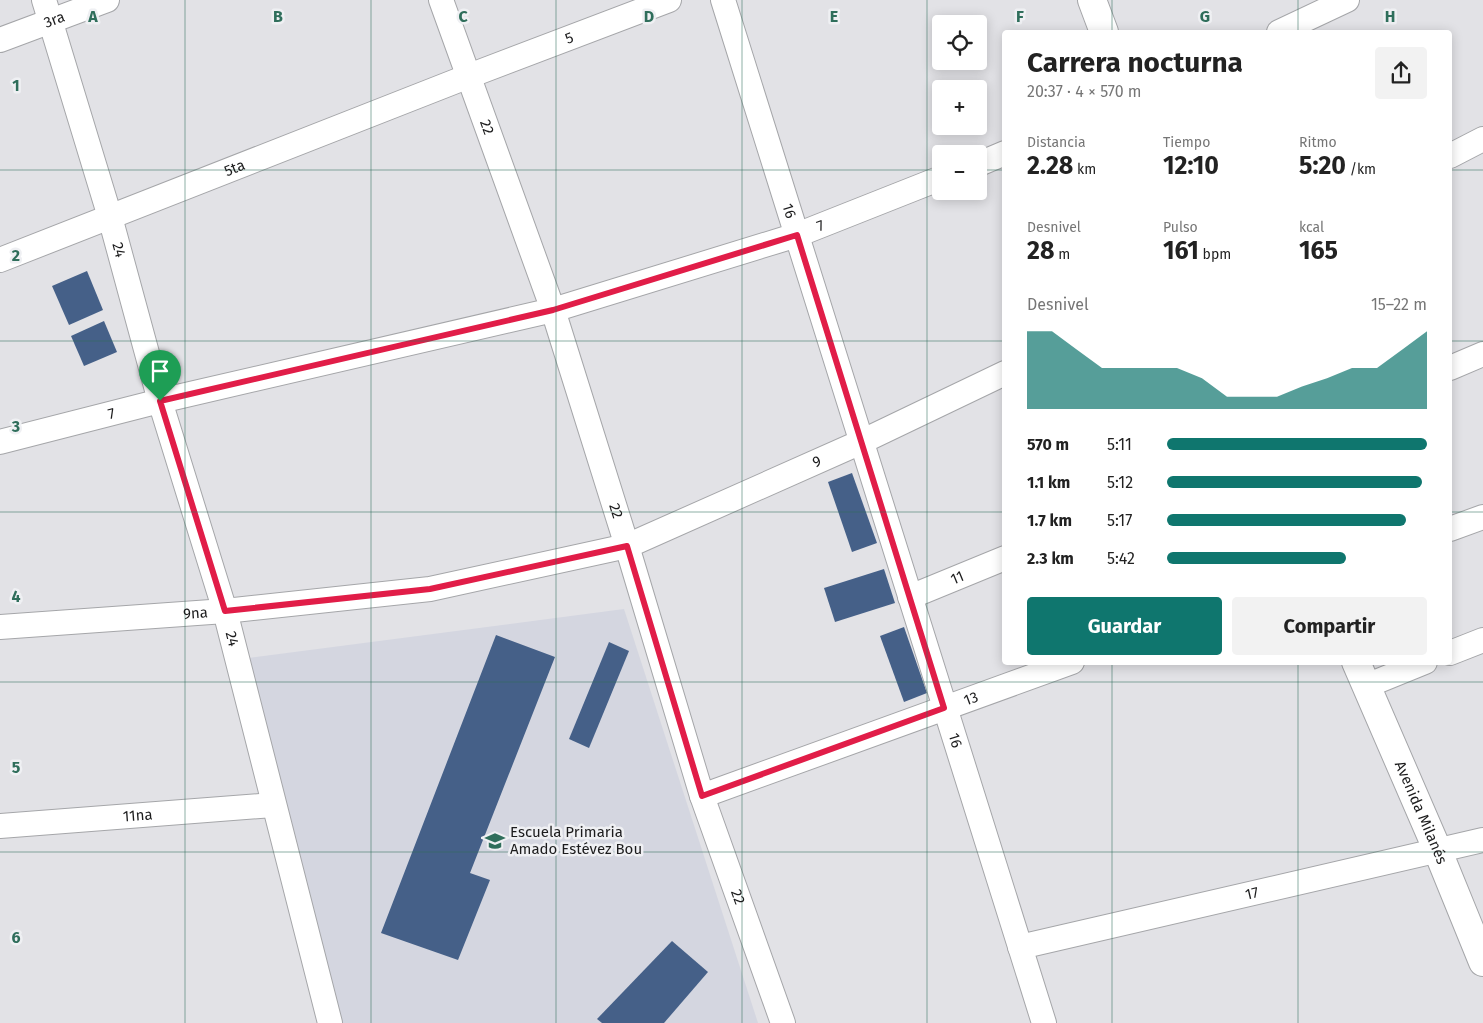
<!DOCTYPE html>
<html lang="es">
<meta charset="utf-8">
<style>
:root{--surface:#fff;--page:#f2f2f2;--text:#222;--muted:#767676;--accent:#0f766e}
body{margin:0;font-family:"Fira Sans",sans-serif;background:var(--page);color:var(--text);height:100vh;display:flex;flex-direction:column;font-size:19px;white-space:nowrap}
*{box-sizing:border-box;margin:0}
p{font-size:16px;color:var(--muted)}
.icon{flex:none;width:28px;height:28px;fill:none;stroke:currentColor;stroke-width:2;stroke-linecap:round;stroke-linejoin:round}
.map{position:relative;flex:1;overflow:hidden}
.side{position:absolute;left:1002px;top:30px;width:450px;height:635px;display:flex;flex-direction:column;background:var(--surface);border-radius:5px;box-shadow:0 2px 12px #0003}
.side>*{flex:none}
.buttons{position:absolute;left:932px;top:15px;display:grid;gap:10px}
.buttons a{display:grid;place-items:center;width:55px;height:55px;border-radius:5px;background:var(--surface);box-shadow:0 2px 12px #0003;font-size:25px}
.pin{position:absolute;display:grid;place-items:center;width:42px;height:42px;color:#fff;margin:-51px -21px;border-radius:50% 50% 50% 0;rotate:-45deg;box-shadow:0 0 5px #0007}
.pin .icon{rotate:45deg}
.round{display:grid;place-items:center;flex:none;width:52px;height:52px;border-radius:5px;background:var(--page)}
.overview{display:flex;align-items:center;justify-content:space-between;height:85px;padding:0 25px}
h1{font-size:28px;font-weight:700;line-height:38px}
.figures{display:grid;grid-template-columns:repeat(3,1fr);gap:8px;height:85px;padding:5px 25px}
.figures div{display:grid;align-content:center}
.figures b{font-size:25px;font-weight:700}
.figures small{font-size:14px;font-weight:400}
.figures p{font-size:14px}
.chart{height:140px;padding:10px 25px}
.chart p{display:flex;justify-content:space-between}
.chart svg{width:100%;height:90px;margin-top:5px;fill:var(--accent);opacity:.7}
.action{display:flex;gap:10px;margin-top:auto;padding:10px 25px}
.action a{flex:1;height:58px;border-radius:5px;background:var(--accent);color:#fff;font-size:20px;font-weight:700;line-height:58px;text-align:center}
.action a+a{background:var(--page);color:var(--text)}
ul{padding:0 25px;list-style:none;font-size:16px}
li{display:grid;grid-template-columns:80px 60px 1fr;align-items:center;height:38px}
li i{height:12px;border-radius:6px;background:var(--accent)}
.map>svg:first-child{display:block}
.built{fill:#d4d6e0}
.building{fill:#456088}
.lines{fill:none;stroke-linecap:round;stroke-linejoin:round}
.minor-casing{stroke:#a5a6a9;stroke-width:26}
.tertiary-casing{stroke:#a5a6a9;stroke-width:30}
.minor{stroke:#fff;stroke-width:24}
.tertiary{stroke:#fff;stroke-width:28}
.route-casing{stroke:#fff;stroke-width:10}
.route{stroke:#e11d48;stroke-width:6}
.grid{fill:none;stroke:#2f6e5b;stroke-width:1;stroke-opacity:0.55}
.labels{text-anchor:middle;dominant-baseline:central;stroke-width:5;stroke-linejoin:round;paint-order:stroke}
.street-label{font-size:15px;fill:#1c1c1d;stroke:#eff0f3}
.poi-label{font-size:15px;fill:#1c1c1d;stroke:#eff0f3;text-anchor:start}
.grid-label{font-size:16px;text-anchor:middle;font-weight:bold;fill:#2f6e5b;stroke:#eff0f3;stroke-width:5;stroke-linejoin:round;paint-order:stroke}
</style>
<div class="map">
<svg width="1483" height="1023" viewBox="0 0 1483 1023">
<rect width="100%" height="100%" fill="#e2e2e6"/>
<path class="built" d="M624 609 758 1023H341L241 659Z"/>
<g class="building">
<path d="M87 271 103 310 69 325 52 286Z"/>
<path d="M104 321 117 352 84 366 71 336Z"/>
<path d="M852 473 877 543 852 552 828 482Z"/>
<path d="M884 569 895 603 835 622 824 588Z"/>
<path d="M904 627 927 693 904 702 880 636Z"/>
<path d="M496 635 555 657 470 873 490 880 458 960 381 933Z"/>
<path d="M609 642 629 651 589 748 569 739Z"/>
<path d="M672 941 708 972 664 1023H602L597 1019Z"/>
</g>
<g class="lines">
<defs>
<g id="minor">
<path id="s1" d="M44 0 110 217 160 401 225 611 330 1023"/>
<path id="s2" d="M441 0 553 310 627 546 702 796 783 1023"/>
<path id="s3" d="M723 0 1044 1023"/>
<path d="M1279 32 1347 0"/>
<path id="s4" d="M0 40 107 0"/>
<path d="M1450 156 1483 139"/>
<path d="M979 164 1005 153"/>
<path id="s5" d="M0 260 469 76 669 0"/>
<path d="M1450 368 1483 354"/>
<path id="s6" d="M0 442 160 401 553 310 797 235 941 178"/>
<path d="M1450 529 1483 517"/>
<path id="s7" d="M910 597 1005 558"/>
<path id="s8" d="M0 627 225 611 430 589 627 546 861 442 1005 373"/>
<path d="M1450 653 1483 640"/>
<path d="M1366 686 1425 662"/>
<path id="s9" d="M702 796 1072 662"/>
<path id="s10" d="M0 826 273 805"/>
<path id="s11" d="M1020 947 1483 840"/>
</g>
<g id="tertiary">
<path d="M1092 0 1104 32"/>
<path id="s12" d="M1356 662 1437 849 1483 962"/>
</g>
</defs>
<use href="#minor" class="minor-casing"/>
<use href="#tertiary" class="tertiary-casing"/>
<use href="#minor" class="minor"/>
<use href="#tertiary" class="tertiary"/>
</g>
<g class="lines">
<defs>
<path id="route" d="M797 235 944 708 702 796 627 546 430 589 225 611 160 401 553 310Z"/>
</defs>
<use href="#route" class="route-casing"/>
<use href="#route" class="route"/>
</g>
<path class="grid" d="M185 0V1023M371 0V1023M556 0V1023M742 0V1023M927 0V1023M1112 0V32M1298 0V32M0 170H941M979 170H1005M1450 170H1483M0 341H1005M1450 341H1483M0 512H1005M1450 512H1483M1112 662V1023M1298 662V1023M0 682H1483M0 852H1483"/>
<defs>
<symbol id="school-bare" viewBox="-9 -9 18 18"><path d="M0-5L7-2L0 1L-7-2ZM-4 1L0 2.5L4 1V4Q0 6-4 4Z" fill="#2f6e5b" stroke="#eff0f3" stroke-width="2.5" paint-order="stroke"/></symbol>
</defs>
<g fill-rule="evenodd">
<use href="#school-bare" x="481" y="827" width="28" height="28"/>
</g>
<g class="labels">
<g class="street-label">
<text stroke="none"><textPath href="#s4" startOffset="58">3ra</textPath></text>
<text stroke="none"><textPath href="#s5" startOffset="611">5</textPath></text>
<text stroke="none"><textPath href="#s2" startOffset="135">22</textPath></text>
<text stroke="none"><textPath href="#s5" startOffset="252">5ta</textPath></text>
<text stroke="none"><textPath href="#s3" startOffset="221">16</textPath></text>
<text stroke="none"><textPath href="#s6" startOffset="849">7</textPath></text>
<text stroke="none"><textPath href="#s1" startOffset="261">24</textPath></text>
<text stroke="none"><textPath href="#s6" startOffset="115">7</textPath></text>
<text stroke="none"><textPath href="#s8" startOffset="841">9</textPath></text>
<text stroke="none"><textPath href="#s2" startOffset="540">22</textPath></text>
<text stroke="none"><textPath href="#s7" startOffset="51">11</textPath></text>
<text stroke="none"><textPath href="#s8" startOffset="196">9na</textPath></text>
<text stroke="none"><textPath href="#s1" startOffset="666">24</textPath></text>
<text stroke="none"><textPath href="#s9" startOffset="286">13</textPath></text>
<text stroke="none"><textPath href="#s3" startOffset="776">16</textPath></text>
<text stroke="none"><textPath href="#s12" startOffset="164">Avenida Milanés</textPath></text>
<text stroke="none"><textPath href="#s10" startOffset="138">11na</textPath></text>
<text stroke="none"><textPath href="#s11" startOffset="238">17</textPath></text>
<text stroke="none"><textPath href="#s2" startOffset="945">22</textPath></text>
</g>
<g class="poi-label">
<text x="510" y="832">Escuela Primaria<tspan x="510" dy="17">Amado Estévez Bou</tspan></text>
</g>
</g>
<g class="grid-label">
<text x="93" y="22">A</text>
<text x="278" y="22">B</text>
<text x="463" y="22">C</text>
<text x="649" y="22">D</text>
<text x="834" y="22">E</text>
<text x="1020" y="22">F</text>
<text x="1205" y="22">G</text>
<text x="1390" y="22">H</text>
<text x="16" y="91">1</text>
<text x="16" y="261">2</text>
<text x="16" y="432">3</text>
<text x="16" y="602">4</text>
<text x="16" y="773">5</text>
<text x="16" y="943">6</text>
</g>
</svg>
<div class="buttons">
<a><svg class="icon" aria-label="locate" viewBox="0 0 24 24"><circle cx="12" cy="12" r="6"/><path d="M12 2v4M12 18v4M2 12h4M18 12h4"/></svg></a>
<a>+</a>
<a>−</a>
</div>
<div class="pin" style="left:160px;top:401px;background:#1e9e55"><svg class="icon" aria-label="arrive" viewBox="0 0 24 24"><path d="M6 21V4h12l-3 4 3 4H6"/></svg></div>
<section class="side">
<div class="overview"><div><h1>Carrera nocturna</h1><p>20:37 · 4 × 570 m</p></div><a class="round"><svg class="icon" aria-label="share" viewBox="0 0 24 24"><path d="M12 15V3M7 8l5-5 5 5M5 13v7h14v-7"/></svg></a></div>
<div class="figures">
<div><p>Distancia</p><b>2.28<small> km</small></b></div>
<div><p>Tiempo</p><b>12:10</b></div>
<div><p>Ritmo</p><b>5:20<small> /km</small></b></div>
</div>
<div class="figures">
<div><p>Desnivel</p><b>28<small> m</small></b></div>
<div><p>Pulso</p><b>161<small> bpm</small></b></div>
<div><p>kcal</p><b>165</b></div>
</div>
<div class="chart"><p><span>Desnivel</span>15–22 m</p>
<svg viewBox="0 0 160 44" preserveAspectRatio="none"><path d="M0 44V6L10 6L20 15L30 24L40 24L50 24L60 24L70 29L80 38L90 38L100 38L110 33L120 29L130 24L140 24L150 15L160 6V44z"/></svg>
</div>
<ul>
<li><b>570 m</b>5:11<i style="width:100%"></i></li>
<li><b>1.1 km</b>5:12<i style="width:98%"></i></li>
<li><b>1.7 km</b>5:17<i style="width:92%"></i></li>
<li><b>2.3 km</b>5:42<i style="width:69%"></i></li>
</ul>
<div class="action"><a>Guardar</a><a>Compartir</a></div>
</section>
</div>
